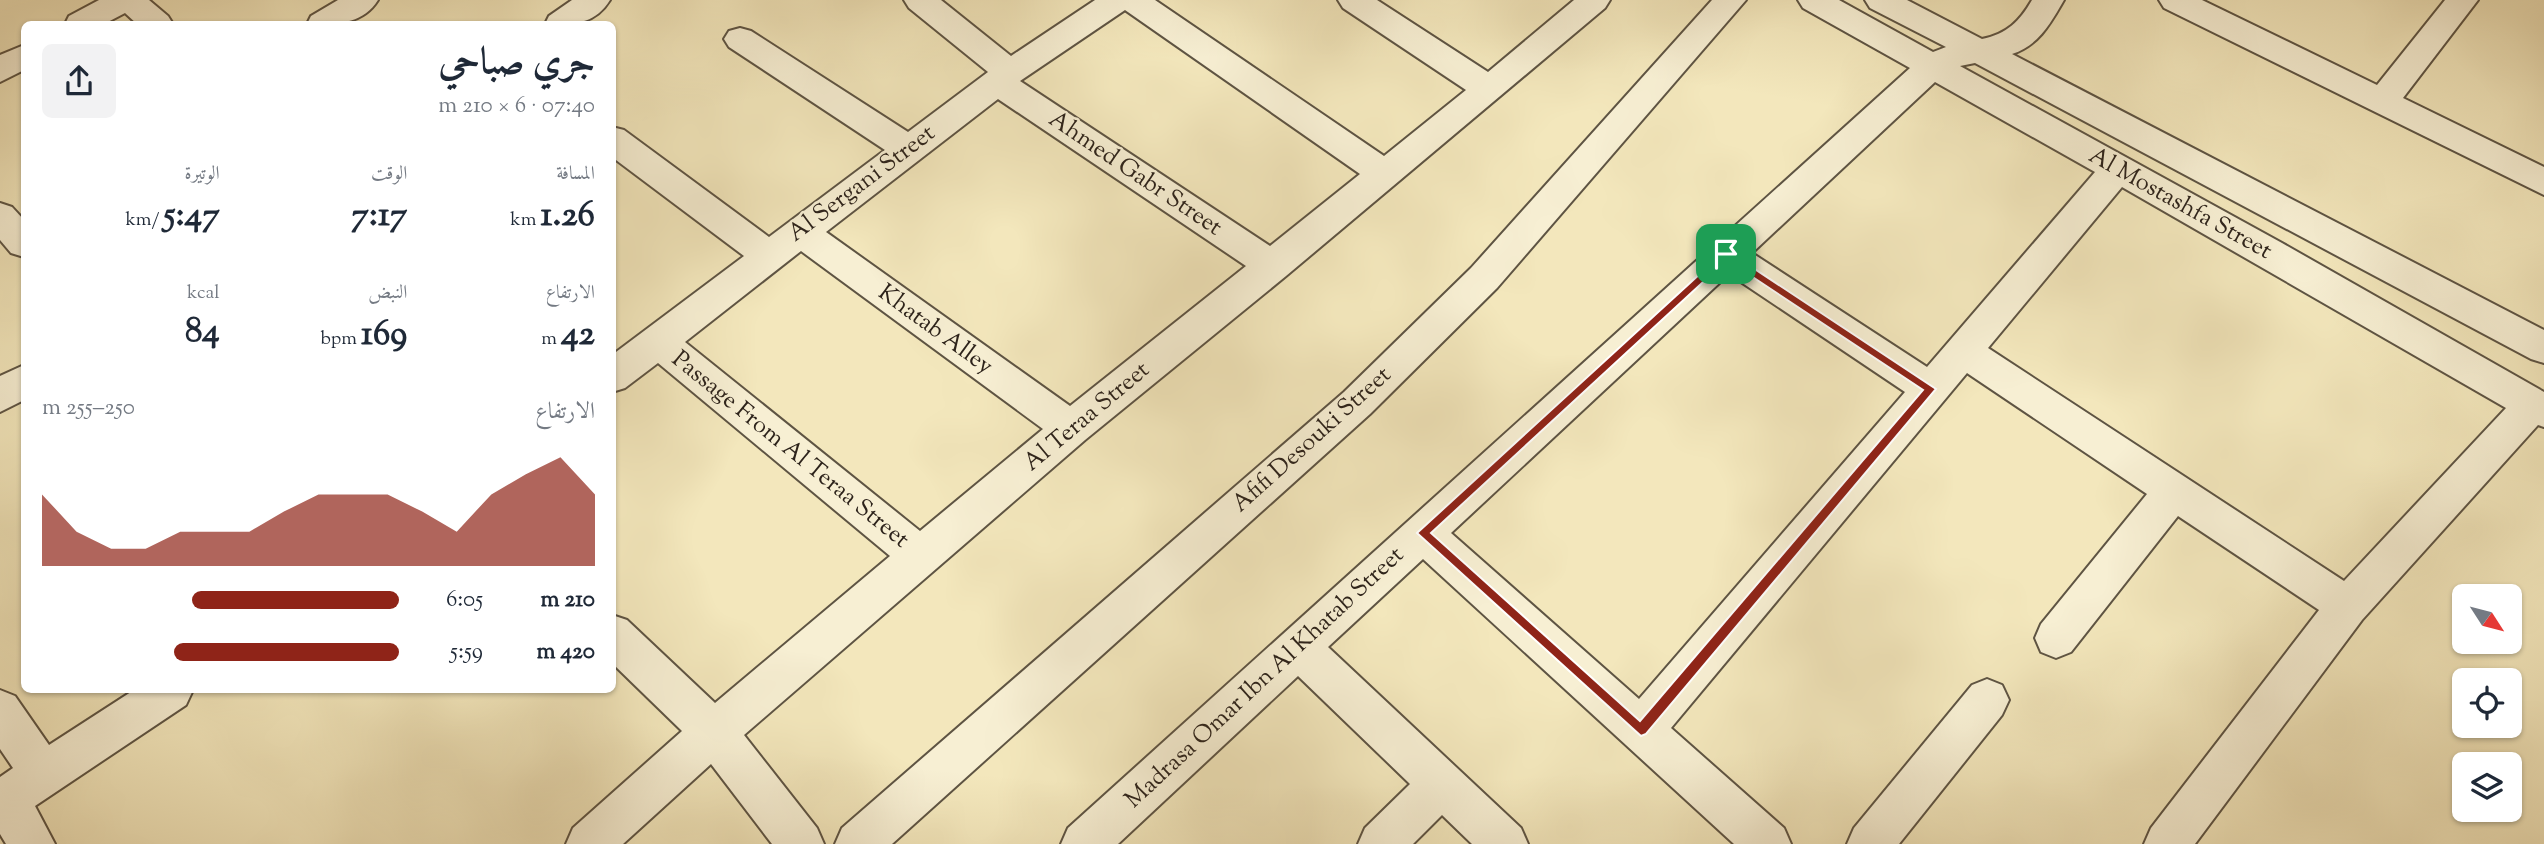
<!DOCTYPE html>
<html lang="ar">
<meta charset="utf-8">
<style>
:root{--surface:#fff;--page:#f2f2f3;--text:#1f2937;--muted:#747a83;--accent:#8f2418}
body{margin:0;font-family:"Sorts Mill Goudy",Amiri,serif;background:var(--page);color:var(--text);direction:rtl;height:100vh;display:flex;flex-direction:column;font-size:26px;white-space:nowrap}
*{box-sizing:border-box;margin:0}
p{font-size:23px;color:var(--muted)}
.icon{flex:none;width:38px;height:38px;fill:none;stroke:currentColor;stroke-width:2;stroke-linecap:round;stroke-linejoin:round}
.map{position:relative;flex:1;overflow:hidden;direction:ltr}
.panel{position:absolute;left:21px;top:21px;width:595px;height:672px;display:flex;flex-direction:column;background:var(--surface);border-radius:10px;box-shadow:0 2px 5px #0004;direction:rtl}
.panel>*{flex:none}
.needle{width:46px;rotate:126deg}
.buttons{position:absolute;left:2452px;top:584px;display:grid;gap:14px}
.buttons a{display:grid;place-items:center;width:70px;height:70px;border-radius:10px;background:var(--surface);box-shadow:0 2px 5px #0004;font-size:35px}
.pin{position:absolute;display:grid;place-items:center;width:60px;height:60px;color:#fff;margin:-30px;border-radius:14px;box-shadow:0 4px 10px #0006}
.round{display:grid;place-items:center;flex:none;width:74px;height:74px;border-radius:10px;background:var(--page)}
.overview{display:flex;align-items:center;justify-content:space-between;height:119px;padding:0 21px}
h1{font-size:38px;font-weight:700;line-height:52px}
.metrics{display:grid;grid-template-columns:repeat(3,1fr);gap:10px;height:119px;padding:7px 21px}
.metrics div{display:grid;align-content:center}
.metrics b{font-size:35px;font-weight:700}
.metrics small{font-size:19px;font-weight:400}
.metrics p{font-size:19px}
.chart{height:196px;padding:14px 21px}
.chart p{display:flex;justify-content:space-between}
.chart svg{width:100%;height:126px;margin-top:7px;fill:var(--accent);opacity:.7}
ul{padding:0 21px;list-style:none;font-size:23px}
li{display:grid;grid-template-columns:112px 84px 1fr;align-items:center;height:52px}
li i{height:18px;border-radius:9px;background:var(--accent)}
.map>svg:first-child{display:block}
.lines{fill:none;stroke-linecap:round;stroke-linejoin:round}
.minor-casing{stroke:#5e5443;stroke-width:4}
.minor{fill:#f7efd3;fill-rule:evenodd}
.route{fill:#8f2418;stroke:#fff;stroke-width:2;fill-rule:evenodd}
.labels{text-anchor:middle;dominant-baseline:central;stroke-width:5;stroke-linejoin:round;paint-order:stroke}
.street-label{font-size:24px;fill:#2d231b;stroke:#f7efd3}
</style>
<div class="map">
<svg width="2544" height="844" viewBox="0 0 2544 844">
<rect width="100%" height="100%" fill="#f3e7bc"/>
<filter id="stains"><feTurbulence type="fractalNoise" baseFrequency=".00286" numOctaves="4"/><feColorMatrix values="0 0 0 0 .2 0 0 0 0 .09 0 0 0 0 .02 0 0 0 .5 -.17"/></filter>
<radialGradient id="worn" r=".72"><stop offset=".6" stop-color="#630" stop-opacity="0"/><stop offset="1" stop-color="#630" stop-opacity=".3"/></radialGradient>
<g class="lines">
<defs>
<g id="minor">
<path d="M99 0H149L168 16 173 24H137L125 13 104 24H65L69 16Z"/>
<path d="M338 0H378C362 26 333 24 307 24L311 16Z"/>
<path d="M572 0H610C594 26 572 24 545 24L549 16Z"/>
<path d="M904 0H941L1011 56 1095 0H1155L1384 156 1466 90 1343 8 1338 0H1377L1488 72 1574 0H1610L1605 8 1286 276 1085 440 744 735 817 828 824 844H772L711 764 623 844H566L573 828 682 731 612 663V615L627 620 715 703 890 556 658 363 625 388 612 392V355L744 256 612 157V127L624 130 769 237 885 150 729 47 724 39 729 31 740 28 751 31 908 132 988 72 909 8ZM1125 10 1360 174 1270 246 1020 81ZM998 99 1246 266 1070 406 826 232ZM801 251 1043 429 920 531 685 342Z"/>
<path d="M1712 0H1746L1497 288 1370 414 892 844H835L842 828 1344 392 1471 268Z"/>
<path d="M1798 0H1839L1933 52 1946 47 1870 8 1865 0H1907L1982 39C2007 34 2020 21 2032 0H2064C2050 24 2039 45 2012 54L2544 330V363L2531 359 1975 63 1960 66 2282 243 2544 392V427L2538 425 2362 620 2195 844H2144L2151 828 2319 610 2178 516 2071 652 2056 658 2041 652 2035 638 2041 624 2147 494 1967 373 1671 728 1784 828 1791 844H1734L1423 559 1328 647 1521 828 1528 844H1472L1442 815 1413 844H1358L1365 828 1410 784 1298 676 1118 844H1061L1068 828 1910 68 1803 8ZM1935 82 2095 172 1927 367 1752 253ZM2122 187 2506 408 2344 581 1988 348ZM1729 274 1905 392 1639 699 1451 533Z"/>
<path d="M2159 0H2202L2377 85 2445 0H2478L2403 98 2544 167V195L2164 8Z"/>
<path d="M24 45V70L0 82V55Z"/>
<path d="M0 203 12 207 24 220V257L11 253 0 240Z"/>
<path d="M24 365V400L0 412V376Z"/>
<path d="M1987 679 2002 685 2009 700 2002 715 1899 844H1847L1854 828 1972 685Z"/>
<path d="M0 690 15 696 49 745 134 690H193L186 705 35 806 55 844H6L0 834V777L13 768 0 749Z"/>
</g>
</defs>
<use href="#minor" class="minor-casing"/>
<use href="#minor" class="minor"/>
</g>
<path class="route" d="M1726 250 1936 389 1646 734 1641 736 1417 533ZM1727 260 1923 390 1640 721 1431 533Z"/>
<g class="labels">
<g class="street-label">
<text transform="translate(1135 174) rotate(34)">Ahmed Gabr Street</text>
<text transform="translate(862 184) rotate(-37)">Al Sergani Street</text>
<text transform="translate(2180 204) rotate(29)">Al Mostashfa Street</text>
<text transform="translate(935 330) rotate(36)">Khatab Alley</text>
<text transform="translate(1087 417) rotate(-40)">Al Teraa Street</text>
<text transform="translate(1312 440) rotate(-42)">Afifi Desouki Street</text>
<text transform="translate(790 450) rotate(39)">Passage From Al Teraa Street</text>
<text transform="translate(1265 678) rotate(-43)">Madrasa Omar Ibn Al Khatab Street</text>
</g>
</g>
<rect width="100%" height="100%" filter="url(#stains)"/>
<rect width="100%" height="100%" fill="url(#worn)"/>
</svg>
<div class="buttons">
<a><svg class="needle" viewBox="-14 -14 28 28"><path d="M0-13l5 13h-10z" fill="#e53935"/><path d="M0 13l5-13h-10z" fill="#747a83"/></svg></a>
<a><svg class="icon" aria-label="locate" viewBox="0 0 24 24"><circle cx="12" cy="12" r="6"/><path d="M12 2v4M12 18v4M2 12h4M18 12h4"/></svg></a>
<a><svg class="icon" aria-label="layers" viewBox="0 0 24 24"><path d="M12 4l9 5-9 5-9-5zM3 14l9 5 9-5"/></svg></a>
</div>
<div class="pin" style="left:1726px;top:254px;background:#1e9e55"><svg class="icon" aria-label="arrive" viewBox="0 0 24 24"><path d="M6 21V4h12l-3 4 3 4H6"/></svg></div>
<section class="panel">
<div class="overview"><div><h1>جري صباحي</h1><p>07:40 · 6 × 210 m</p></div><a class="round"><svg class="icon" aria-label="share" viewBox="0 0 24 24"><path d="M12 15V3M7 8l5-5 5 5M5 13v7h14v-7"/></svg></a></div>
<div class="metrics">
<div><p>المسافة</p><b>1.26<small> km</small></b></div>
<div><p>الوقت</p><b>7:17</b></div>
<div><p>الوتيرة</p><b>5:47<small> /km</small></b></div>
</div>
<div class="metrics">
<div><p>الارتفاع</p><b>42<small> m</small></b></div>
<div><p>النبض</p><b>169<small> bpm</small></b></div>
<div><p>kcal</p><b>84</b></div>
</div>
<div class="chart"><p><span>الارتفاع</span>250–255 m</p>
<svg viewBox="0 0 160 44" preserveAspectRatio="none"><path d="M0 44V19L10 32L20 38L30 38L40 32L50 32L60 32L70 25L80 19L90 19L100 19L110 25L120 32L130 19L140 12L150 6L160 19V44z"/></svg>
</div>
<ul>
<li><b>210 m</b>6:05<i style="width:58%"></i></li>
<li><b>420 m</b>5:59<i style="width:63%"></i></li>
</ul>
</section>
</div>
